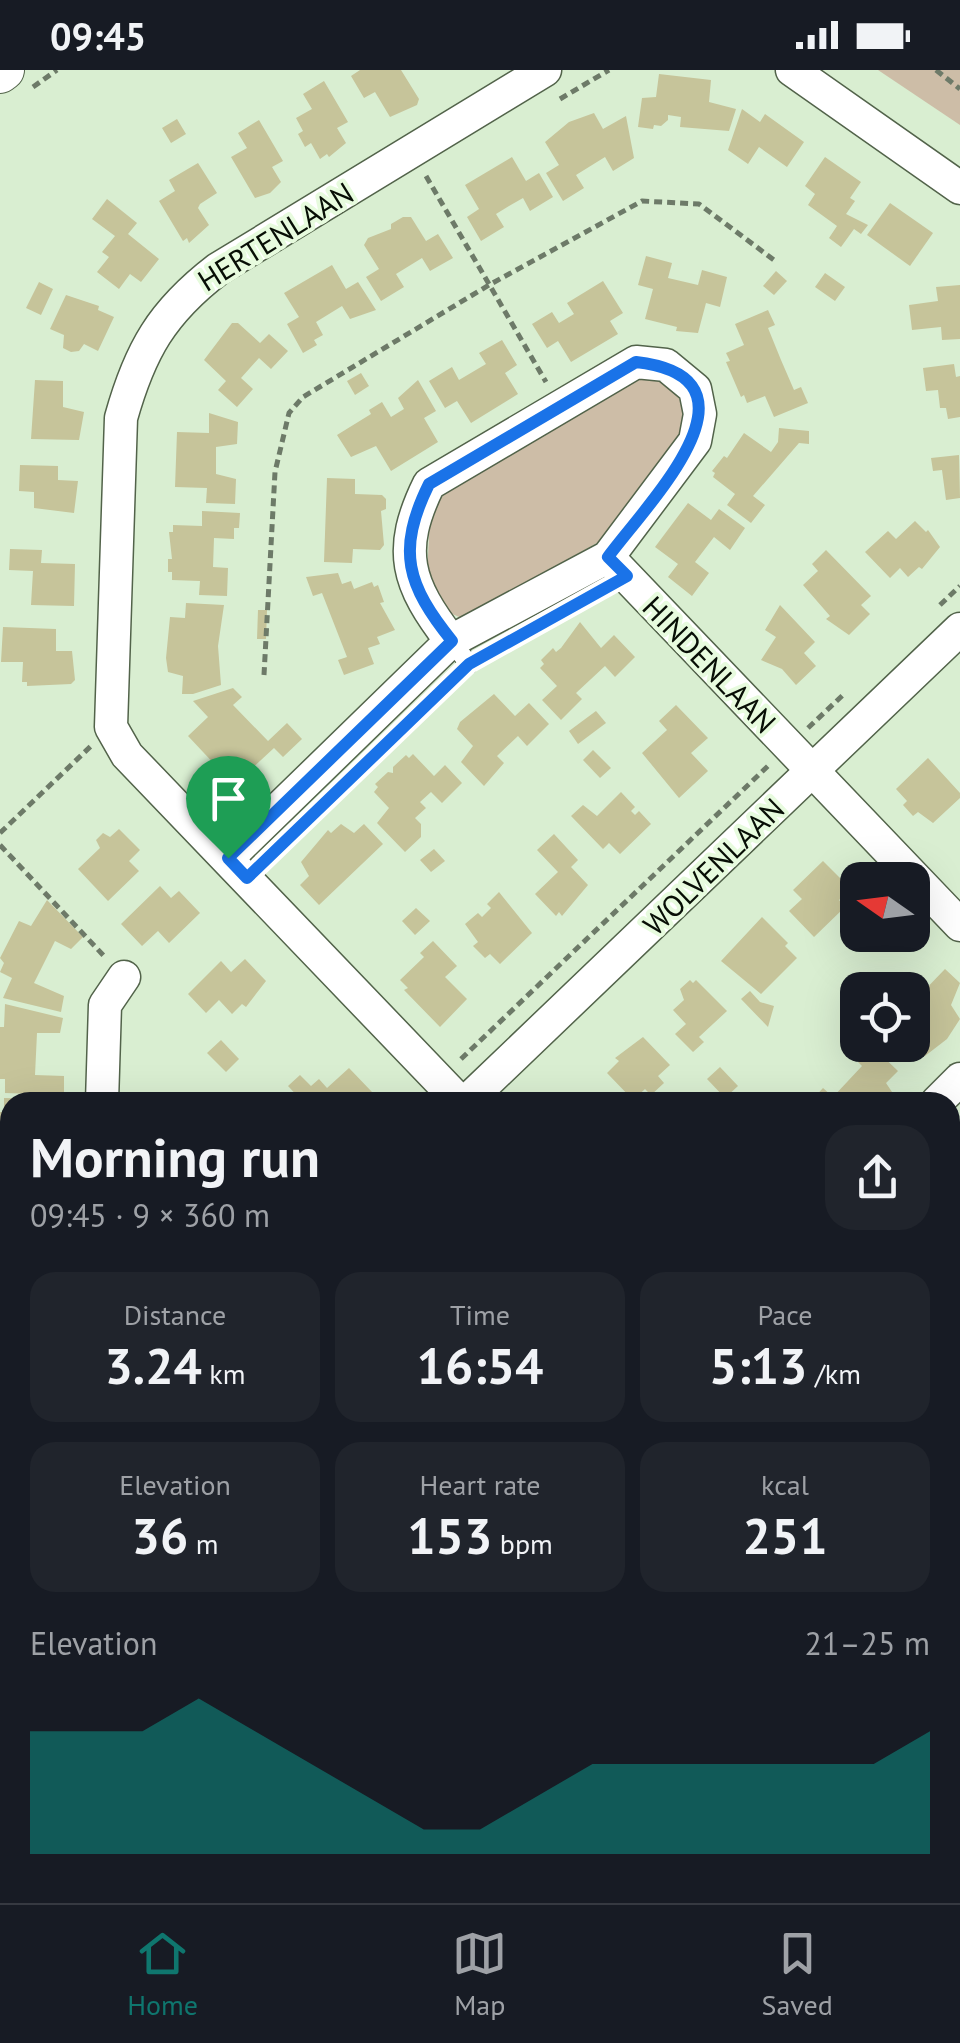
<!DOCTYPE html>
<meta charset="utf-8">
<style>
:root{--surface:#171b24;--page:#20242c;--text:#f1f3f6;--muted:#9ea1a6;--line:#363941;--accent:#0f766e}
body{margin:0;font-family:"PT Sans",sans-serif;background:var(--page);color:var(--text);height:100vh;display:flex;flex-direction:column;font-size:38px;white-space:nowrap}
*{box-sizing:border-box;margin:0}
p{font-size:32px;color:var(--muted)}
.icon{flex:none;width:55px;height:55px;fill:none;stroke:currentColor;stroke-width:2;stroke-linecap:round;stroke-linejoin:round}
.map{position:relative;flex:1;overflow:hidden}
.details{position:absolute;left:0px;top:1022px;width:960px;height:812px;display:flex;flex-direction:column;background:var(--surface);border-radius:30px 30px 0 0;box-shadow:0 10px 40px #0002}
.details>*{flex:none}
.needle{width:65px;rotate:284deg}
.controls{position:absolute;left:840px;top:792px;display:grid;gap:20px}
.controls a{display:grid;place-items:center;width:90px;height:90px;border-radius:20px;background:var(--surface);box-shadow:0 10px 40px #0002;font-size:50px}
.pin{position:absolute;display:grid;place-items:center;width:85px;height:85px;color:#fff;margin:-102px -42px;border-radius:50% 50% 50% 0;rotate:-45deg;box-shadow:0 0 10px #0007}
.pin .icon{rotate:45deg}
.round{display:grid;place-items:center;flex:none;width:105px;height:105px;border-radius:30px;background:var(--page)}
.headline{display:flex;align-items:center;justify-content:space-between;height:170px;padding:0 30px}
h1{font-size:55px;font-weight:700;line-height:75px}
.metrics{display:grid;grid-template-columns:repeat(3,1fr);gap:15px;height:170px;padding:10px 30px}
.metrics div{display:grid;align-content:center;border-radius:25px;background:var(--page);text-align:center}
.metrics b{font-size:50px;font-weight:700}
.metrics small{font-size:28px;font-weight:400}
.metrics p{font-size:28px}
.chart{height:280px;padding:20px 30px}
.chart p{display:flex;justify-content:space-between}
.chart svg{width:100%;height:180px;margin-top:10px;fill:var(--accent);opacity:.7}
.status{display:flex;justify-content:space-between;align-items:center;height:70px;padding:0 50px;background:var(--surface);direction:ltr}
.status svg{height:28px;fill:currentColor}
.menu{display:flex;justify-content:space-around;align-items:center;height:140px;border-top:2px solid var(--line);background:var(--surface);font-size:28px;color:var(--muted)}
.menu a{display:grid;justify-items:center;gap:5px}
.menu .current{color:var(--accent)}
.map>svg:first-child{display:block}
.green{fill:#cdbda7}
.water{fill:#72a8a8}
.building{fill:#c6c49a}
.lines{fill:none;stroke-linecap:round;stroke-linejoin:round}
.service-casing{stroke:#52634a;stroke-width:20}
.minor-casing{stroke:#52634a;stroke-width:35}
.tertiary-casing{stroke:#52634a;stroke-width:42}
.path{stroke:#6d7a68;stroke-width:5;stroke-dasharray:8 5;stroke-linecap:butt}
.service{stroke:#fff;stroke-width:18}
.minor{stroke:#fff;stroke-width:32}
.tertiary{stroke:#fff;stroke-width:40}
.route-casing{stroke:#fff;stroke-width:20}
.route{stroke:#1a73e8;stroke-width:12}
.labels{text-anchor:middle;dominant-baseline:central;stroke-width:8;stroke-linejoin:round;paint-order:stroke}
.street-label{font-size:30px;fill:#070e05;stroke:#e7fbde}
</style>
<div class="status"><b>09:45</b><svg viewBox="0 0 49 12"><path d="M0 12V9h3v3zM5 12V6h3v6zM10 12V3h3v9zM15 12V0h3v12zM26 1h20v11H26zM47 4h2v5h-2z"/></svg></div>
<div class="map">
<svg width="960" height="1833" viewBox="0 0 960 1833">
<rect width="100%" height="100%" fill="#d9eed1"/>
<g class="green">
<path d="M878 0H960V55Z"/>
<path d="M653 306C675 318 690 335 684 362L602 470 464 549 445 541 427 507 430 445 448 418 640 308Z"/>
</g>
<path class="water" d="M0 1294 10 1305V1403L0 1399Z"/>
<g class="building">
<path d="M360 0H401L419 29 417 35 390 47 375 22 364 28 351 6Z"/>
<path d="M659 4 711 10 709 32 736 39 729 61 680 57 681 47 668 45V50L661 56 654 55 653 59 638 57 642 28 656 27Z"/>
<path d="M324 11 348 52 337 58 346 73 329 87 327 84 320 89 311 73 305 77 298 64 303 61 296 48 312 39 303 24Z"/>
<path d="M742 39 760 52 765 44 804 72 787 97 759 77 748 94 728 80Z"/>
<path d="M594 43 603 59 626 46 634 88 613 101 605 87 576 105 584 118 563 131 546 103 559 95 545 72 569 52Z"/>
<path d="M177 49 186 64 171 73 162 58Z"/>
<path d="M259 50 283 91 272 97 281 112 270 123 255 128 231 87 247 78 238 63Z"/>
<path d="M512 87 526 111 539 103 553 127 530 141 523 128 509 136 496 144 504 157 481 171 467 147 479 139 465 115Z"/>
<path d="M825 87 861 112 850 128 855 131 846 144 868 155 861 164 854 159 841 177 829 168 837 156 808 135 815 124 805 116Z"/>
<path d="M198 93 217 123 200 134 198 138 209 155 189 173 187 168 183 171 159 131 175 121 169 110Z"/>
<path d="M107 129 137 153 128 164 159 189 141 212 130 204 119 219 97 202 109 187 102 182 115 166 92 149Z"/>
<path d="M890 133 933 163 910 196 867 165Z"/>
<path d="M403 147H411L426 171 438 164 453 188 430 201 422 188 396 204 404 217 381 231 366 207 379 199 364 175 368 168 391 159V154Z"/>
<path d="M646 186 672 193 668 208 698 215 702 200 727 207 720 237 706 233 698 263 676 261 677 257 645 249 653 219 638 215Z"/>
<path d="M332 195 346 219 358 212 376 240 350 249 342 236 316 252 323 265 314 270 317 275 303 283 287 254 299 247 284 223Z"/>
<path d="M776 201 787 211 774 225 763 216Z"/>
<path d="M825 203 845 217 835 231 815 217Z"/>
<path d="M603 211 623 243 610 251 618 264 571 292 558 271 547 278 532 254 552 242 559 253 574 244 567 233Z"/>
<path d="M39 212 53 219 41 245 26 238Z"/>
<path d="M960 215V269L942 270 941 257 912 260 909 235 938 231 936 217Z"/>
<path d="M66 225 99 236 98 240 114 247 98 281 84 274 79 281 71 282 63 278 64 265 50 259Z"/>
<path d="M768 240 775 255 768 258 781 290 794 320 801 317 808 333 774 347 765 326 747 333 744 325 741 327 726 292 730 291 726 283 744 275 735 254Z"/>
<path d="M232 253H238L260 273 269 264 288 281 271 299 259 288 241 308 253 319 237 337 218 320 226 311 204 290Z"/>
<path d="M502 270 517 295 505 303 518 324 471 353 457 331 445 338 429 311 452 297 459 310 486 294 479 283Z"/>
<path d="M954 294 956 307 960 306V347L948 349 946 338H940L938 320 926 321 923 298Z"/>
<path d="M361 303 369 316 355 325 347 311Z"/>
<path d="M35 310 63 311V337L84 342 79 370 31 369Z"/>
<path d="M418 310 436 341 424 348 438 372 391 401 376 376 351 387 337 365 371 344 369 340 382 332 391 347 404 339 398 328Z"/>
<path d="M209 343 238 352 237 374 216 377V404L236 409 235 434 206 433 207 418 175 417 177 362 209 363Z"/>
<path d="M779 358 809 361V374L799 373 753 426 765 435 751 453 727 435 735 424 713 407 715 403 712 401 724 386 727 388 744 363 771 382 778 372Z"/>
<path d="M959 385 960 428 946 430 942 400 933 401 931 388Z"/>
<path d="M20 395 58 396V410L78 411 74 443 34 438V422L19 421Z"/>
<path d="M327 408 355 409V424L382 425 386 429V439L381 441 384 475 380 480 353 479 352 493 324 492Z"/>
<path d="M688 433 711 450 719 439 745 458 730 480 714 467 695 492 709 503 692 526 668 507 678 494 655 477Z"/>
<path d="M202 441 240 443 239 458H234V469L214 468 213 497 228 498 227 526 199 525 200 511 172 510V502H168V489H172L169 462H173V455L202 456Z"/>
<path d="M915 451 926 462 928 460 940 477 922 499 919 497 908 507 900 498 890 508 865 482 888 461 896 469Z"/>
<path d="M10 479 42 480 41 493 75 494 74 536 31 535 33 501 9 500Z"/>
<path d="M826 480 871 526 861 535 870 544 849 565 826 549 830 546 803 515 818 501 812 494Z"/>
<path d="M338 503 342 514 351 511 354 519 372 512 374 517 378 515 384 532 380 533 395 560 377 567 380 574 368 578 374 594 344 605 338 590 347 587 322 523 313 526 306 507Z"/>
<path d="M186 533 224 535 218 576 221 615 193 624H182L183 606 168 602 166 588 170 547 185 548Z"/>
<path d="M780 535 815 572 804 583 816 596 796 615 782 599 761 590 776 567 765 560Z"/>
<path d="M258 540H267L266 569H257Z"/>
<path d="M580 552 601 578 614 565 635 587 615 607 605 596 576 623 582 629 561 650 542 630 557 616 540 598 544 594 541 590 553 578 556 582 561 578Z"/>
<path d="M3 557 56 559V581H72L75 610 71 614 27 616V612H22L23 592H1Z"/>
<path d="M233 618 242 627 233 635 268 671 287 653 302 669 283 687 274 678 234 715 188 666 208 647 193 631Z"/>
<path d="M494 624 515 646 529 633 549 654 527 676 518 666 497 686 504 693 484 716 461 692 473 676 457 659 460 652Z"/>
<path d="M676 635 708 668 691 683 708 701 679 728 642 683 667 660 659 651Z"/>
<path d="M596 641 606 653 578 674 569 661Z"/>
<path d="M593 680 611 698 600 708 583 690Z"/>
<path d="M413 684 434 706 445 695 462 713 442 733 431 722 420 732 426 738 415 748 421 754V767L405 782 377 753 389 738 374 722 378 717 375 714 388 702 393 703V697L406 685 409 688Z"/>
<path d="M928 688 960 723V728L933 753 918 742 913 746 903 735 907 731 896 719Z"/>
<path d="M621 722 635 737 631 741 635 745 639 741 651 754 620 784 609 773 603 779 571 746 583 735 597 746Z"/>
<path d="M341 754 354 763 364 754 383 774 319 835 300 815 309 806 301 792 328 760 331 763Z"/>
<path d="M119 759 140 780 129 791 139 801 108 831 78 799 100 778 96 770 103 763 110 767Z"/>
<path d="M554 764 578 790 571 797 588 815 562 846 559 842 556 846 535 824 558 802 537 780Z"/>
<path d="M434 779 445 791 431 802 420 790Z"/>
<path d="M823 791 851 819 839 830 845 837 814 867 789 841 802 829 793 820Z"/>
<path d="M160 816 171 828 179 821 200 843 169 873 158 861 142 876 121 854Z"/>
<path d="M499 822 532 863 500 894 490 884 485 888 473 876 478 872 465 854 478 843 482 847 491 838 487 834Z"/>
<path d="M47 830 83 867 71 879 55 871 34 913 64 926 61 942 3 928 12 908 0 902 4 893 0 888 19 851 31 856Z"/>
<path d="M416 838 430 851 415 865 402 851Z"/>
<path d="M762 847 788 873 785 876 797 888 761 924 721 891Z"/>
<path d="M433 871 457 896 445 907 467 929 440 957 404 920 408 918 400 910 424 887 420 883Z"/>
<path d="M245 889 266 911 246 937 242 934 232 944 219 930 206 943 188 924 221 891 231 902Z"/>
<path d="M945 899 960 913 951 935 960 949 947 969 925 986 912 975V941L923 930 919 926Z"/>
<path d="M690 910 693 913 696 910 727 941 699 967 704 972 693 982 675 964 686 954 673 940 684 930 680 919Z"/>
<path d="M750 921 760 932 774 936 768 957 741 929Z"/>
<path d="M5 934 63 948 60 963H37L35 1005 64 1006V1025L5 1023V1009H0V957H4Z"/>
<path d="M643 967 670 995 658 1006 664 1013 651 1025 645 1019 633 1030 607 1003 619 991 615 988Z"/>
<path d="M221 970 239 989 226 1002 207 983Z"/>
<path d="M873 977 898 1001 886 1013 894 1025 887 1032H810L823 1018 833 1027 862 996 858 992Z"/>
<path d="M720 997 738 1016 725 1028 707 1009Z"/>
<path d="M349 998 372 1022 361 1032H303L288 1016 300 1005 311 1016 319 1009 327 1018Z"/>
<path d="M4 1028 40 1029V1032H10V1095L0 1094V1042H4Z"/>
<path d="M950 1118 960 1127V1141L955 1146 960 1150V1166L950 1177Z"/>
<path d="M960 1314V1357L950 1359V1316Z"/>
<path d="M952 1449 960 1486V1511L952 1513Z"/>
<path d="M960 1600V1666L950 1669V1616L955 1615 952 1602Z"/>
<path d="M0 1721 10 1733 7 1781 0 1773Z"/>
<path d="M97 1825H127L134 1833H88Z"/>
</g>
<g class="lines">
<defs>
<path id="service" d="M451 571 469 594"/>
<g id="minor">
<path d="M792 0 960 118"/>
<path d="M608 487 960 855"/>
<path d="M228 788 451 571 608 487 695 371 700 344 695 319 666 295 636 292 429 414C396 481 407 514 451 571"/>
<path d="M102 1032 105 935 124 907"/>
<path d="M460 1032 127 685 111 657 121 348C140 280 162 242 218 199L545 0"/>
<path d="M466 1032 960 559"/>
<path d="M937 1032 960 1009"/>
<path d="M950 1399 960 1397"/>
<path d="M0 1448 10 1449"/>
<path d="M0 1610 10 1621"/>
<path d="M193 1825 200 1833"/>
<path d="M274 1833 281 1825"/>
<path d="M922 1833 960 1822"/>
</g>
<g id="tertiary">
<path d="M0 3 4 0"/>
<path d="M0 1244 10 1255"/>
<path d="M950 1719 960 1715"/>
<path d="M513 1825 520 1833"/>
<path d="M699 1833 711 1825"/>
</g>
</defs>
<use href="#service" class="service-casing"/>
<use href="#minor" class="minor-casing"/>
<use href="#tertiary" class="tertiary-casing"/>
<g class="path">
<path d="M936 0 960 19"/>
<path d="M33 17 57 0"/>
<path d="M560 29 609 0"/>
<path d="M426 106 546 312"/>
<path d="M940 535 960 516"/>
<path d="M264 605 275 402 289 343 303 327 489 215 642 131 699 134 774 190"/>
<path d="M808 658 844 624"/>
<path d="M0 763 91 676"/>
<path d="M0 775 104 886"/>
<path d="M461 989 768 696"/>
<path d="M0 1800 10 1811"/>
<path d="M22 1825 30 1833"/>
<path d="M385 1825 392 1833"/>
</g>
<use href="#service" class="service"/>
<use href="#minor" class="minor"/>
<use href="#tertiary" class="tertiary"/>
</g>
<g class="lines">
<defs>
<path id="route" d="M636 292C774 308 647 434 608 487L627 506 469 594 247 808 228 788 452 571C407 515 396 481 429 414Z"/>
</defs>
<use href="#route" class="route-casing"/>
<use href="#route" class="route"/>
</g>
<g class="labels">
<g class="street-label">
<text transform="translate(275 166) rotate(-32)">HERTENLAAN</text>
<text transform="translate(710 594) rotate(46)">HINDENLAAN</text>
<text transform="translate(713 796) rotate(-44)">WOLVENLAAN</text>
</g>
</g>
</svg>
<div class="controls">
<a><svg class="needle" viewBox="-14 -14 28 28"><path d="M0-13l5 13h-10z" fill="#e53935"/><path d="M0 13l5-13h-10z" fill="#9ea1a6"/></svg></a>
<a><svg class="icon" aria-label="locate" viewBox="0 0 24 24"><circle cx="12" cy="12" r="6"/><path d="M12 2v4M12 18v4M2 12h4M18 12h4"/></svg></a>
</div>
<div class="pin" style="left:228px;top:788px;background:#1e9e55"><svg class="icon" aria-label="arrive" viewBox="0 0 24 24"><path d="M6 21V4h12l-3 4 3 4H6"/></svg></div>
<section class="details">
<div class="headline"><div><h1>Morning run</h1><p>09:45 · 9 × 360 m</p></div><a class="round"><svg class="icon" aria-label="share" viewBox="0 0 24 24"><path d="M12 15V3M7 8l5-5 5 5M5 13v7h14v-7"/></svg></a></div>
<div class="metrics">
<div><p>Distance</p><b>3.24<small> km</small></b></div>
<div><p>Time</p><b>16:54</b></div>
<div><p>Pace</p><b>5:13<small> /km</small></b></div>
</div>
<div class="metrics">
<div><p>Elevation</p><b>36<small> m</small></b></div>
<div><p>Heart rate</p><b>153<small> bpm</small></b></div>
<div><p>kcal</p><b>251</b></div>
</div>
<div class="chart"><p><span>Elevation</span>21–25 m</p>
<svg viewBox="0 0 160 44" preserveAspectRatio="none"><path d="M0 44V14L10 14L20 14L30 6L40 14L50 22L60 30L70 38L80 38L90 30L100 22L110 22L120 22L130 22L140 22L150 22L160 14V44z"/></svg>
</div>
</section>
</div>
<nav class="menu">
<a class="current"><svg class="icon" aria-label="home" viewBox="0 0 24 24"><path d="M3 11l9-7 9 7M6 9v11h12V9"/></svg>Home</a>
<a><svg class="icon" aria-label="map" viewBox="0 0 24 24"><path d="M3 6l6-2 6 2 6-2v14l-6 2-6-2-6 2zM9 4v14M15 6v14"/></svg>Map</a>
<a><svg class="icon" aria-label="saved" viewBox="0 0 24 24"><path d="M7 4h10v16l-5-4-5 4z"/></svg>Saved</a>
</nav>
